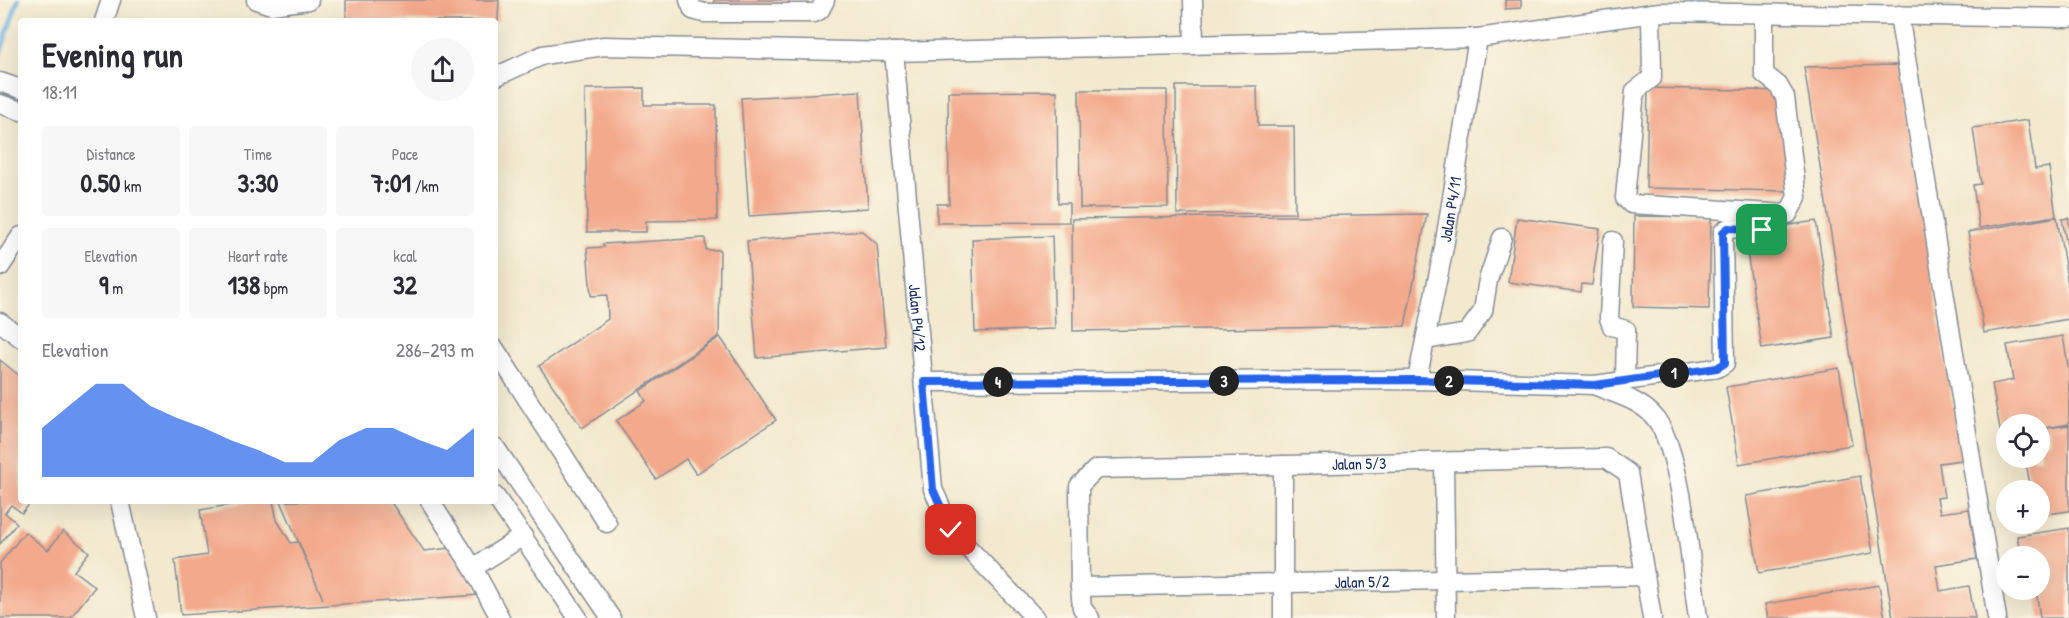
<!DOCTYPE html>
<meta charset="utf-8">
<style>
:root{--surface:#fff;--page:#f7f7f7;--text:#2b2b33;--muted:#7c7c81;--accent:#2563eb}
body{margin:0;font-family:"Patrick Hand",sans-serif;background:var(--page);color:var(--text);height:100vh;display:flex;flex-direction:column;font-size:22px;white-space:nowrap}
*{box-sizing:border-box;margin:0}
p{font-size:20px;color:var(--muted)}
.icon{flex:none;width:33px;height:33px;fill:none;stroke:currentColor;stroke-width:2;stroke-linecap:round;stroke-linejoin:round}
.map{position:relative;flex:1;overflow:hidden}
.details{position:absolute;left:18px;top:18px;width:480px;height:486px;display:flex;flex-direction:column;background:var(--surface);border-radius:6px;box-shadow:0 6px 24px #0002}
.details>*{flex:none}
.fabs{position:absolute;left:1996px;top:414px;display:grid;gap:12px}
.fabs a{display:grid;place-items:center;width:54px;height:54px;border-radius:50%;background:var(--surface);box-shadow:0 6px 24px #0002;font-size:30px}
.pin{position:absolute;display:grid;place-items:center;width:51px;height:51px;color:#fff;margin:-26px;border-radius:12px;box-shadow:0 3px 9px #0006}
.km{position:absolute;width:30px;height:30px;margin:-15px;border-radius:50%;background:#222;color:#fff;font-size:16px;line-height:30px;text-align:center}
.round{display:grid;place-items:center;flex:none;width:63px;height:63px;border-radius:32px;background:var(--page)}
.summary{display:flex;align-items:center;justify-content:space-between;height:102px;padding:0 24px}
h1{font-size:33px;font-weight:800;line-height:45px}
.stats{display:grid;grid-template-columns:repeat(3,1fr);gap:9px;height:102px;padding:6px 24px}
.stats div{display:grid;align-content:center;border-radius:6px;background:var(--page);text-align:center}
.stats b{font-size:26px;font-weight:800}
.stats small{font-size:16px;font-weight:400}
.stats p{font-size:16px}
.chart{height:168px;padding:12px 24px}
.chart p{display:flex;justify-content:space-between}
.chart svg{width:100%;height:108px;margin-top:6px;fill:var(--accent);opacity:.7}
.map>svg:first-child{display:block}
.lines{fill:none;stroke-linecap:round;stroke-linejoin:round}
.stream{stroke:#6cafe1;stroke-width:4.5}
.building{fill:#f3a98b}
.minor-casing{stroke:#868c96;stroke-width:21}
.minor{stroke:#fff;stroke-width:18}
.route-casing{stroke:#fff;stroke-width:12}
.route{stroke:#2563eb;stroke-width:8}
.labels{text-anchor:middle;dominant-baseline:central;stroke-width:4.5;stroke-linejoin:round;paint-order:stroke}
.street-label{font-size:16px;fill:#1b2f5e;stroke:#fcf5e5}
</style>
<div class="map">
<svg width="2069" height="618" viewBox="0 0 2069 618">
<rect width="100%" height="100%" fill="#fcf5e5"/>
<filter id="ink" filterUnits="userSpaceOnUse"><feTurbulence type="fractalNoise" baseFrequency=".0167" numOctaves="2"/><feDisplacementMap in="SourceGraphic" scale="12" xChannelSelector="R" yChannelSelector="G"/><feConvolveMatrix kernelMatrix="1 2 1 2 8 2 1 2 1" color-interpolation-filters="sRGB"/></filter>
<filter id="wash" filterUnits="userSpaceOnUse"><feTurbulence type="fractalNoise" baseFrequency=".008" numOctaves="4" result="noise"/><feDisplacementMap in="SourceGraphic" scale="24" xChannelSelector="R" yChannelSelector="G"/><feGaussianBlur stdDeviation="1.35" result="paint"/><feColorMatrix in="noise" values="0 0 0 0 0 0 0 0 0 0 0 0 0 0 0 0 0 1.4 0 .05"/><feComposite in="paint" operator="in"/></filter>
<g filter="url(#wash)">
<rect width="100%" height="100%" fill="#f2e9ce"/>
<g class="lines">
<path class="stream" d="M0 54 18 0"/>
</g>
<g id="blocks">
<g class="building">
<path d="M346 0H499L498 21 495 24V21H346Z"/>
<path d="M714 0H789L788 8 714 7Z"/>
<path d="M1505 0H1521V8L1505 9Z"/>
<path d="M1898 65 1962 460 1939 463 1944 497 1937 498 1940 513 1969 509 1977 559 1936 565 1940 591 1969 586 1975 618H1893L1804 67Z"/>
<path d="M1176 86H1257L1258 126H1294L1295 213 1177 214Z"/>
<path d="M644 88V105H716L717 220 646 221V232H587L585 89Z"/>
<path d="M1648 88 1792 91 1790 191 1646 188Z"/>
<path d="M1079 90H1167L1168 207 1080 208Z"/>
<path d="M860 91 868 208 749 216 741 98Z"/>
<path d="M1057 91 1058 203H1069V222L937 223V204H949L948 92Z"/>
<path d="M2028 120 2035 169 2049 167 2056 216 1979 228 1973 185 1981 184 1973 128Z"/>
<path d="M1427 214 1405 326 1073 331 1072 219Z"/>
<path d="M1634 216 1711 217 1709 309 1633 307Z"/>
<path d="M2057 217 2069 291V319L1984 333 1968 232Z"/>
<path d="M1517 218 1600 229 1592 285 1582 284 1581 292 1508 282Z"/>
<path d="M2069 218V251H2068L2062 219Z"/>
<path d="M1816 221 1834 338 1762 349 1744 232Z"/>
<path d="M862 231 877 244 886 347 757 358 747 241Z"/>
<path d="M1052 236 1055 329 975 332 972 239Z"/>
<path d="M705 238 706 250H720L719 336 582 428 539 366 608 319 607 295 591 296 587 248 604 247 603 244Z"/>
<path d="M2063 336 2069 372V424L2040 429V424H2007V434L2001 435 1992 384 2013 380 2007 345Z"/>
<path d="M720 337 776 420 696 474 686 459 656 479 616 421 646 401 640 391Z"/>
<path d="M0 360 21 377V501H32L22 513 11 505 5 513 17 523 0 544Z"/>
<path d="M1839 368 1852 445 1739 464 1726 387Z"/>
<path d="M2069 425V511L2040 515V490H2031L2025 458H2040V444L2050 442 2047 428Z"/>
<path d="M1860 476 1873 553 1759 573 1746 496Z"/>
<path d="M253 501H273L277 520 291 543 298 542 323 599 281 501H390L424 551 451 548 480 595 181 615 175 560 207 555 200 510Z"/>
<path d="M2069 528V618H2040L2036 590H2040V556H2021L2017 536Z"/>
<path d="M63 531 89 552 74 571 95 587 70 618H0V563L25 532 48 550Z"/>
<path d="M1879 585 1885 618H1768L1765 604Z"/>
</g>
</g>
</g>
<g filter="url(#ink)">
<use href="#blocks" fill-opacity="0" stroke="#868c96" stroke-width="1.5"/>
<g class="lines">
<defs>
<g id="minor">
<path d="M256 0 271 5 309 0"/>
<path d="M689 0 693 10 704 13H814L820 10 825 0"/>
<path d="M1193 0 1194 45"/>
<path d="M1651 13 1652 78 1635 91 1625 198 1631 204 1788 214 1797 197 1785 97 1778 85 1764 74V14"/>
<path d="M1899 15 1997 618"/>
<path d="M104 21 111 0"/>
<path id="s1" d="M894 52 933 489 951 530 1035 618"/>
<path d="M495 77 543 55 604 46 894 52 1478 38 1660 12 2069 18"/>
<path d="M0 82 21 89"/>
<path d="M0 104 21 111"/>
<path d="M1613 241 1609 318 1612 326 1626 330 1625 380"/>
<path d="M0 267 21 236"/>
<path d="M0 322 21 338"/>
<path d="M1426 340 1467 333 1483 311 1488 280 1502 238"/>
<path d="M495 349 607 523"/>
<path id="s2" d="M1417 380 1444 247 1478 38"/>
<path d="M924 382 1417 380 1595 385 1717 368 1725 363 1723 232 1728 228 1762 230"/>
<path d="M1596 386C1616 394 1643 401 1656 419 1683 456 1691 570 1698 618"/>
<path d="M495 447 611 618"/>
<path d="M1444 461 1446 618"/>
<path d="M1283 465V618"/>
<path d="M495 496 578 618"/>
<path d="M120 501 146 618"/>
<path d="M430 501 473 568"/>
<path id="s3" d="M1080 587 1645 576"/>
<path d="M500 618 473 568 523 536"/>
<path id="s4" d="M1090 618 1082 608 1080 587 1079 486 1096 469 1606 458 1628 473 1652 618"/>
</g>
</defs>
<use href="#minor" class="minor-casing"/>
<use href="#minor" class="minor"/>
</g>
</g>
<g class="lines" filter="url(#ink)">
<defs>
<path id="route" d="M951 530 933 489 924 382 1417 380 1595 385 1717 368 1725 363 1723 232 1728 228 1762 230"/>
</defs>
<use href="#route" class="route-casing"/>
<use href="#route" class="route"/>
</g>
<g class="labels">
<g class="street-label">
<text stroke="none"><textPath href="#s2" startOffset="174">Jalan P4/11</textPath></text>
<text stroke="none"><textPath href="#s1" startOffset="267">Jalan P4/12</textPath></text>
<text stroke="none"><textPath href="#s4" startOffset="422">Jalan 5/3</textPath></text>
<text stroke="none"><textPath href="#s3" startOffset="282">Jalan 5/2</textPath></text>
</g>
</g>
</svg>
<div class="fabs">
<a><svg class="icon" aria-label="locate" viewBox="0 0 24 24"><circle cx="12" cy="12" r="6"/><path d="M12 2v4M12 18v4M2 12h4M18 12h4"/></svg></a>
<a>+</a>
<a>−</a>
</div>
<div class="pin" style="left:1762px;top:230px;background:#1e9e55"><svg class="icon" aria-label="arrive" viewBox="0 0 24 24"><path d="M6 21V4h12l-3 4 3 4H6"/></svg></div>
<div class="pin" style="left:951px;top:530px;background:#d93025"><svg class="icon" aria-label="check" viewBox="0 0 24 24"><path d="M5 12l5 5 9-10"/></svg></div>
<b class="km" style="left:1674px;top:373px">1</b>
<b class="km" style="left:1449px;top:381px">2</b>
<b class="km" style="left:1224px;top:381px">3</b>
<b class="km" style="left:998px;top:382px">4</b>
<section class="details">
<div class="summary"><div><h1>Evening run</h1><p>18:11</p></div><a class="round"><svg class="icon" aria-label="share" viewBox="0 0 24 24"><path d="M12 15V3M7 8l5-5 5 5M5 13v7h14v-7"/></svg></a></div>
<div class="stats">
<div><p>Distance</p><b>0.50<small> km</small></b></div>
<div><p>Time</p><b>3:30</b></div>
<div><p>Pace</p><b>7:01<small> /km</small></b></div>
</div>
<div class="stats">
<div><p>Elevation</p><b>9<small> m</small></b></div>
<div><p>Heart rate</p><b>138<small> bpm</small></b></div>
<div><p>kcal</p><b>32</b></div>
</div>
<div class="chart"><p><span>Elevation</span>286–293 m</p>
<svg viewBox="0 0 160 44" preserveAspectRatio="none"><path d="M0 44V24L10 15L20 6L30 6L40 15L50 20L60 24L70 29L80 33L90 38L100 38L110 29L120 24L130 24L140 29L150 33L160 24V44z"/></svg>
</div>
</section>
</div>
